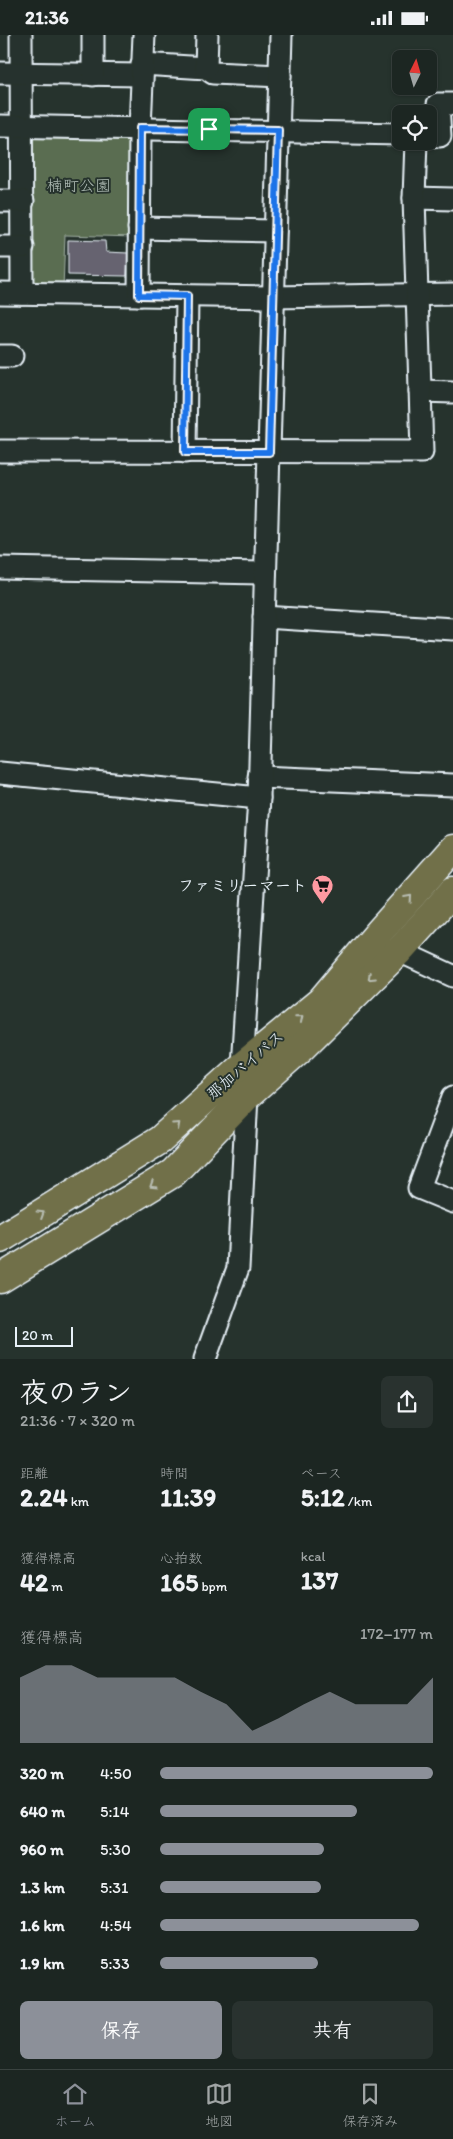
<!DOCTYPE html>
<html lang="ja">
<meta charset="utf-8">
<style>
:root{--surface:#1c2622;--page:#29322f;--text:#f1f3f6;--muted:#a0a5a5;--line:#3a4340;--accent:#8c9099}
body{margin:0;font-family:Itim,"Klee One",sans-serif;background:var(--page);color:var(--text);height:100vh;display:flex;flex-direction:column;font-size:19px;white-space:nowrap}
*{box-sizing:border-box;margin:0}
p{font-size:16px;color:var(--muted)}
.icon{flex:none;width:28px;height:28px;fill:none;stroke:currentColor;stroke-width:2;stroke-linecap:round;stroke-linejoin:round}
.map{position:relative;height:1324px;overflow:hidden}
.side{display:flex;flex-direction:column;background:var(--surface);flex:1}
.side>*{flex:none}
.needle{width:32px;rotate:5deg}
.buttons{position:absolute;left:392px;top:15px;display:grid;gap:10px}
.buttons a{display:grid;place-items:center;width:45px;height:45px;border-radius:8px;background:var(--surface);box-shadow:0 1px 4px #0004,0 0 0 1px var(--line);font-size:25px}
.scale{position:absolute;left:15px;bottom:12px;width:58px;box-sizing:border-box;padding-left:5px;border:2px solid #e8f1f8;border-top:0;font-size:14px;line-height:18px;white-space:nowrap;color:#e8f1f8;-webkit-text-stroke:4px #26332d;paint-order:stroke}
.pin{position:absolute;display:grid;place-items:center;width:42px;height:42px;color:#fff;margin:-21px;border-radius:10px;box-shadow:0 2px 8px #0006}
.round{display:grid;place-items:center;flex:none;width:52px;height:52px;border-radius:8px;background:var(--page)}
.headline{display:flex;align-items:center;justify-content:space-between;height:85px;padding:0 20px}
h1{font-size:28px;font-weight:700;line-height:38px}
.figures{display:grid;grid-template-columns:repeat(3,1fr);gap:8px;height:85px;padding:5px 20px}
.figures div{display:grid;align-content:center}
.figures b{font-size:25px;font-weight:700}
.figures small{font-size:14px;font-weight:400}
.figures p{font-size:14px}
.chart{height:140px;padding:10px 20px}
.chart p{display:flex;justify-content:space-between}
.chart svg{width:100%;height:90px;margin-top:5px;fill:var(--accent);opacity:.7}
.action{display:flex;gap:10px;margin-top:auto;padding:10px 20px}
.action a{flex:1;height:58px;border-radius:8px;background:var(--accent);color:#fff;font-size:20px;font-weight:700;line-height:58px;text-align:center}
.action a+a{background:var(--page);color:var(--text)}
ul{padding:0 20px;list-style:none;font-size:16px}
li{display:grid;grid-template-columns:80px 60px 1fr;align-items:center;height:38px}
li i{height:12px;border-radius:6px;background:var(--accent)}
.status{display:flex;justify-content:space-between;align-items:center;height:35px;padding:0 25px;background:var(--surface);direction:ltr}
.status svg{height:14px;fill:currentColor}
.menu{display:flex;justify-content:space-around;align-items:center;height:70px;border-top:1px solid var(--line);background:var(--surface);font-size:14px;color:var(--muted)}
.menu a{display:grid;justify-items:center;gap:2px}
.menu .active{color:var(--accent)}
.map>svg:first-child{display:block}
.green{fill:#5a6d51;stroke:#a1afa4}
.building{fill:#666470;stroke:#e8f1f8}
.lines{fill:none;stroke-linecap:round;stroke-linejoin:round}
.minor-casing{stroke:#e8f1f8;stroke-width:25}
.highway-casing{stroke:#e8f1f8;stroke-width:31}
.minor{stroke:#26332d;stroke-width:21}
.highway{stroke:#71704a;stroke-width:28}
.oneway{stroke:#b8bdb2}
.route-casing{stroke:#fff;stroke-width:10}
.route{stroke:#1a73e8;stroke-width:6}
.labels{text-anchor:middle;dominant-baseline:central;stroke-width:4;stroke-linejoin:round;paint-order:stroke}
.park-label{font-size:16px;fill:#afbcb5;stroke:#26332d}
.poi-label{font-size:16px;font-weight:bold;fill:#e8f1f8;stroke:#26332d;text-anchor:end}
.street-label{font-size:16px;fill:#e8f1f8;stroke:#26332d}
</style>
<div class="status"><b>21:36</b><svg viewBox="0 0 49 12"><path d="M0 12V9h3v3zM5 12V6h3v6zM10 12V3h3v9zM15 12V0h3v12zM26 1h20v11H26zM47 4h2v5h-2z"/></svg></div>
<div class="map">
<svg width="453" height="1324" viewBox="0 0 453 1324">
<rect width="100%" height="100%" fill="#26332d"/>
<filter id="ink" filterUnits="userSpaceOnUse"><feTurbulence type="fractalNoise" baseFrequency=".02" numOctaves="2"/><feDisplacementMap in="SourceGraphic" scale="10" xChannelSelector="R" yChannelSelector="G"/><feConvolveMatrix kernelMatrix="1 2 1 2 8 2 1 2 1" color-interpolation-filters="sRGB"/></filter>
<g filter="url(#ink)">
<path class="green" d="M27 98 135 101 134 202 65 200 63 254 27 252Z"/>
<path class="building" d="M68 205 105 206 106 217 128 218 127 241 68 240Z"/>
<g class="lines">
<defs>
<g id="minor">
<path d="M21 0 22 258"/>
<path d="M142 29 206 33 213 38 280 41"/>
<path d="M206 33 207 0"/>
<path d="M0 38 142 40"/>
<path d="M93 40V0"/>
<path d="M0 91 401 99"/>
<path d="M429 100 440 101 438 69H453"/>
<path d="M414 163 453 164"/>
<path d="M0 166H23"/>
<path d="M139 193 275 196"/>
<path d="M0 212H23"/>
<path d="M0 258 273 262 453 259"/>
<path d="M139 260 140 93 144 0"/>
<path d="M0 321H12"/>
<path d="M420 356 453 357"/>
<path d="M0 416 422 417 414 163 416 106"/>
<path d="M185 417 187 261"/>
<path d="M0 533 265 538"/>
<path d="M264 582 453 594"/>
<path d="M0 738 259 763"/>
<path d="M259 742 453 750"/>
<path d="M399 916 453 941"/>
<path d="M453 1062 419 1153 453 1167"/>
<path d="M205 1324 238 1233 247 1061 242 1031 259 763 281 0"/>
</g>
<g id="highway">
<path d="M0 1204 160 1105 242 1031 321 966 380 896 453 814"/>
<path d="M0 1244 173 1138 247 1061 303 1011 399 916 453 856"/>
</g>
</defs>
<use href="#minor" class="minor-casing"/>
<use href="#highway" class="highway-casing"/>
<use href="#minor" class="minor"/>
<use href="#highway" class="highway"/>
</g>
<defs><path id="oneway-chevron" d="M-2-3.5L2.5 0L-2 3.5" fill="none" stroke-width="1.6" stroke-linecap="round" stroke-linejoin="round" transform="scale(1.25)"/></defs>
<g class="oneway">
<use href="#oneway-chevron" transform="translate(409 863) rotate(-48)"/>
<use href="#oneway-chevron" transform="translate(371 942) rotate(136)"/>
<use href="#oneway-chevron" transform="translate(300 983) rotate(-40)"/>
<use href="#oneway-chevron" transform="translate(177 1090) rotate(-42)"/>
<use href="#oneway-chevron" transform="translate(153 1150) rotate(148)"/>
<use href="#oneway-chevron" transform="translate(41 1179) rotate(-32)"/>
</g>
</g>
<g class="lines" filter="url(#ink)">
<defs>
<path id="route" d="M140 93 278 95 269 417H185L187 261 139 260Z"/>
</defs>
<use href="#route" class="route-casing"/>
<use href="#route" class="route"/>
</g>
<defs>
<symbol id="supermarket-pin" viewBox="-11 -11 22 30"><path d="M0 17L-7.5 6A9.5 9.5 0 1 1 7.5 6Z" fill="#ff9aa2" stroke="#26332d"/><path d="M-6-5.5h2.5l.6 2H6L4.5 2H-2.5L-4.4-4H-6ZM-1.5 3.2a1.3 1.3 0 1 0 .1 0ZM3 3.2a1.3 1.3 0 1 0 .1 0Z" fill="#111"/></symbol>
</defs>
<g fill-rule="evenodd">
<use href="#supermarket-pin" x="310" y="838" width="25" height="34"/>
</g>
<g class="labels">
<g class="park-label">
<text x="79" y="150">楠町公園</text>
</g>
<g class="poi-label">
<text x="307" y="850">ファミリーマート</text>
</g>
<g class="street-label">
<text transform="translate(245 1030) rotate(-41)">那加バイパス</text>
</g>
</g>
</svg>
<div class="buttons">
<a><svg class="needle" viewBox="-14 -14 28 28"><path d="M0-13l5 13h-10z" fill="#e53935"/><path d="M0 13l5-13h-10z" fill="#a0a5a5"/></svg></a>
<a><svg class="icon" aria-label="locate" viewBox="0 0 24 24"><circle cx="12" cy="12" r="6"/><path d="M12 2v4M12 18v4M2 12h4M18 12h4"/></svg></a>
</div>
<div class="scale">20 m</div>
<div class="pin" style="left:209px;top:94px;background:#1e9e55"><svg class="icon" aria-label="arrive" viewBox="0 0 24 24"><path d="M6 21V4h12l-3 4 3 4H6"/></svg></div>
</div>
<section class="side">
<div class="headline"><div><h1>夜のラン</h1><p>21:36 · 7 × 320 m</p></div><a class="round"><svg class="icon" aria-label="share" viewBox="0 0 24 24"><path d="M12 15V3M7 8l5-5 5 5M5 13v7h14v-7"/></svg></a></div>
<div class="figures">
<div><p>距離</p><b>2.24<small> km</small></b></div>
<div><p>時間</p><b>11:39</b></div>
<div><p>ペース</p><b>5:12<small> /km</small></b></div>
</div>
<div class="figures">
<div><p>獲得標高</p><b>42<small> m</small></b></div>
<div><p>心拍数</p><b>165<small> bpm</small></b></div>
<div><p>kcal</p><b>137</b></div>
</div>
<div class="chart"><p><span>獲得標高</span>172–177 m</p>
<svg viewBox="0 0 160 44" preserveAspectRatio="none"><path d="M0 44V12L10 6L20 6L30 12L40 12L50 12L60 12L70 19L80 25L90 38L100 32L110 25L120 19L130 25L140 25L150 25L160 12V44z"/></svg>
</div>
<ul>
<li><b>320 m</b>4:50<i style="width:100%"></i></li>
<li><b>640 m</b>5:14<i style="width:72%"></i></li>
<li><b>960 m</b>5:30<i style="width:60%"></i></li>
<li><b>1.3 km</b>5:31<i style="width:59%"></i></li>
<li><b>1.6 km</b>4:54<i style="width:95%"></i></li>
<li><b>1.9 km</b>5:33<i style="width:58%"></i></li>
</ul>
<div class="action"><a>保存</a><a>共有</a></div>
</section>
<nav class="menu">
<a class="active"><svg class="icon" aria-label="home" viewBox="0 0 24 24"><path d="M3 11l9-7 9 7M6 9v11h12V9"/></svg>ホーム</a>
<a><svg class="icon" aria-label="map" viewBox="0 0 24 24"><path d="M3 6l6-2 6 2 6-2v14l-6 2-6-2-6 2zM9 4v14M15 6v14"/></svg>地図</a>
<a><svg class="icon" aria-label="saved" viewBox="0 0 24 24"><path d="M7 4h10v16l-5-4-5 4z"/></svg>保存済み</a>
</nav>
